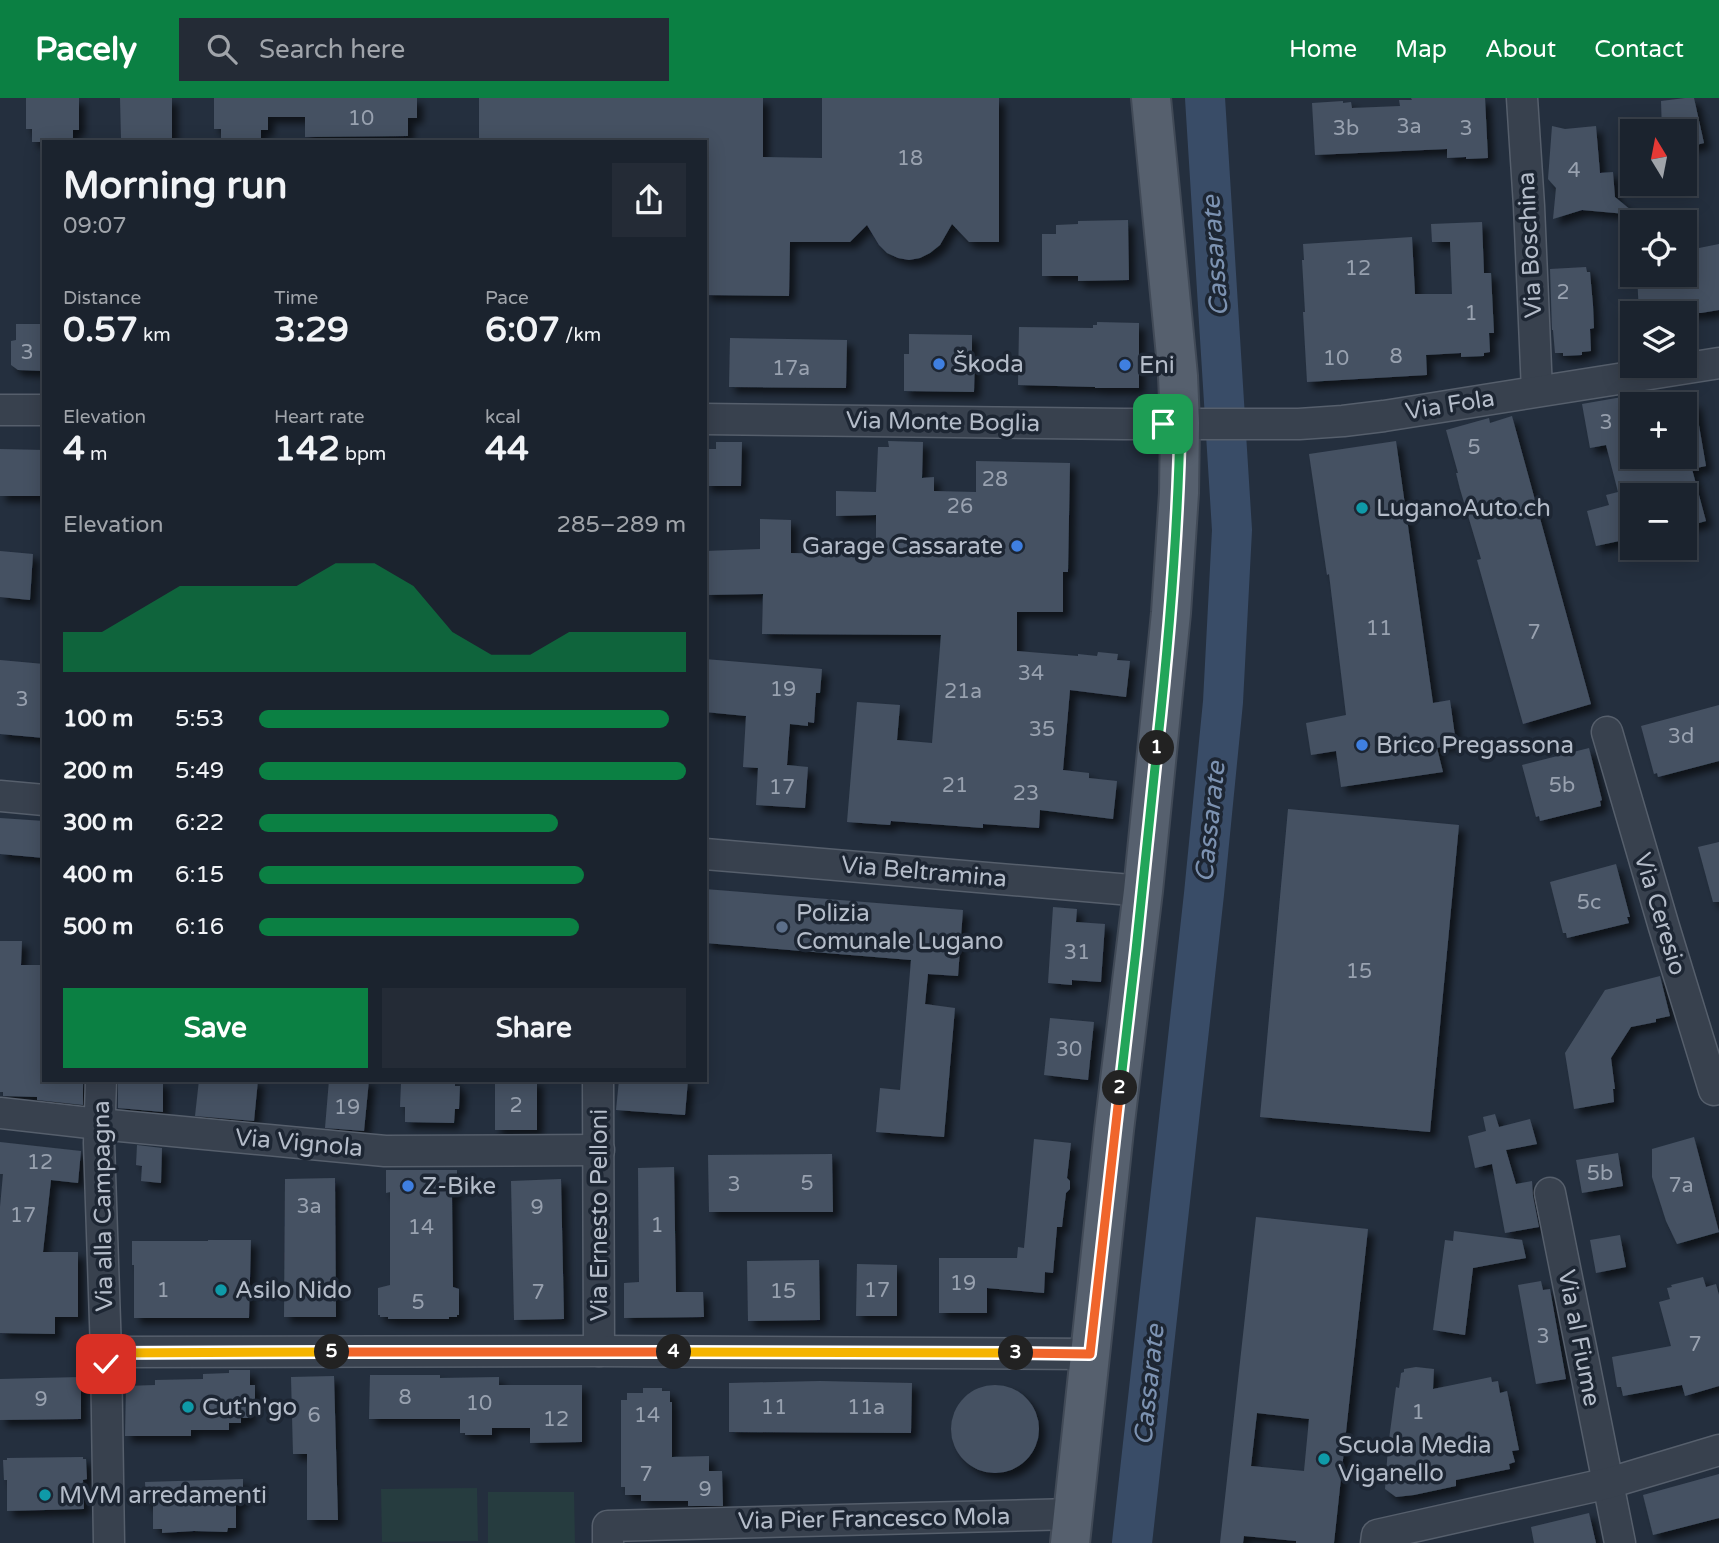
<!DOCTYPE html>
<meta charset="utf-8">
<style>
:root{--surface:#1b232e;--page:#242b36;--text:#f1f3f6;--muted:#a0a4aa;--line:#39404a;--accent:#0b8043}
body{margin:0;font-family:"Varela Round",sans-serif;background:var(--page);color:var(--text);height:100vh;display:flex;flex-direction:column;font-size:26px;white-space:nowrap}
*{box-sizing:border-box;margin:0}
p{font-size:23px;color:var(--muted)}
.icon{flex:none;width:38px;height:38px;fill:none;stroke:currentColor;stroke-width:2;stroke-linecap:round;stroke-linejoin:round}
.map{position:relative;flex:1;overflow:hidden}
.drawer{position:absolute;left:42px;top:42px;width:665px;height:942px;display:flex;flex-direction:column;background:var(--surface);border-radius:0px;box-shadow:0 4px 18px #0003,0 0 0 2px var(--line)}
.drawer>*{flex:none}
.needle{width:46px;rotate:350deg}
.tools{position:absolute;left:1620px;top:21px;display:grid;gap:14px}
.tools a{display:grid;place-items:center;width:77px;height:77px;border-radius:0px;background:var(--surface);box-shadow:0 4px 18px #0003,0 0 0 2px var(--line);font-size:35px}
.pin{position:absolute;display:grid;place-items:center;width:60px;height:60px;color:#fff;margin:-30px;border-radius:14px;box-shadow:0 4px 10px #0006}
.km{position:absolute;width:35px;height:35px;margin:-18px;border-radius:50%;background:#222;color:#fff;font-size:19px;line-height:35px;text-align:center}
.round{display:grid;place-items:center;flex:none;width:74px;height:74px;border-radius:0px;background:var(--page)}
.summary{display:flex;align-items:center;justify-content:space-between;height:119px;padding:0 21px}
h1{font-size:38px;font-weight:800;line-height:52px}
.stats{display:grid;grid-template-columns:repeat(3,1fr);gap:10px;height:119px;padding:7px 21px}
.stats div{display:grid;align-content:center}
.stats b{font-size:35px;font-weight:800}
.stats small{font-size:19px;font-weight:400}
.stats p{font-size:19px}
.chart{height:196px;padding:14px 21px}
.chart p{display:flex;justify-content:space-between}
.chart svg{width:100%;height:126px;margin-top:7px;fill:var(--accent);opacity:.7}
.primary-button{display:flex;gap:14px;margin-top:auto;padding:14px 21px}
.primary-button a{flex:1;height:80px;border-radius:0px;background:var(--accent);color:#fff;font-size:28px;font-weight:800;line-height:80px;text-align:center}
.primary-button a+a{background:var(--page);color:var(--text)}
ul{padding:0 21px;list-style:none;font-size:23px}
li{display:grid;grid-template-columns:112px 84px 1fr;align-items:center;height:52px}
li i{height:18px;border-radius:9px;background:var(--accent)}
header{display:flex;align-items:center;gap:42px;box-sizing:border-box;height:98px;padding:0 35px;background:var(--accent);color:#fff}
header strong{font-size:33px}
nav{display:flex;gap:38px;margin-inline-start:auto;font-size:24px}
.search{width:490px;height:63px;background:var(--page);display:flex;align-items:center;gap:18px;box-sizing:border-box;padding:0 24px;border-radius:0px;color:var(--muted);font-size:26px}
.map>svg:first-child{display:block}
.green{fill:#263c3f}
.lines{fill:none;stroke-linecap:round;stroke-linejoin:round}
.river{stroke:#394c67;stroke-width:40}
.building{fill:#455162;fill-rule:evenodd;filter:url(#shadow)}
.minor-casing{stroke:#565f6c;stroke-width:33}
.major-casing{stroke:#414a57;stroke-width:42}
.minor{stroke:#38414e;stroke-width:30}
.major{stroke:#56606e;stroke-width:38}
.split-1-casing{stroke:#fff;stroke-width:14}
.split-2-casing{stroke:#fff;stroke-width:14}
.split-3-casing{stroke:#fff;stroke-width:14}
.split-4-casing{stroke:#fff;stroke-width:14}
.split-5-casing{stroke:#fff;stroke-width:14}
.split-6-casing{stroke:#fff;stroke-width:14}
.split-1{stroke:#22a559;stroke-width:9}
.split-2{stroke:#22a559;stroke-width:9}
.split-3{stroke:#f0652b;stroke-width:9}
.split-4{stroke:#f5b400;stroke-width:9}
.split-5{stroke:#f0652b;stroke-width:9}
.split-6{stroke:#f5b400;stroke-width:9}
.shop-dot{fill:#3f7fe0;stroke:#1d2633;stroke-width:2.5}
.culture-dot{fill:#0f9aa8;stroke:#1d2633;stroke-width:2.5}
.service-dot{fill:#5c6f8a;stroke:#1d2633;stroke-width:2.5}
.labels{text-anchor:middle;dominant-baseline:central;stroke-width:7;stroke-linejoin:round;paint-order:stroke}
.number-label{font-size:21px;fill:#98a1af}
.street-label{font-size:24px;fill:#b4bcc9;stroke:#1d2633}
.poi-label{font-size:24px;fill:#b4bcc9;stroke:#1d2633;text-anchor:start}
.water-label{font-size:26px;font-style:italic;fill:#7c92b1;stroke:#1d2633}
</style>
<header>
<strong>Pacely</strong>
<div class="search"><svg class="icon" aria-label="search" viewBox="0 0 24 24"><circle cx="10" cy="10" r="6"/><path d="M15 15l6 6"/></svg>Search here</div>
<nav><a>Home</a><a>Map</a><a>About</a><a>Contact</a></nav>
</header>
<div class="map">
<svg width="1719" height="1445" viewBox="0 0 1719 1445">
<defs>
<filter id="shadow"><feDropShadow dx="6" dy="6" stdDeviation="3.5" flood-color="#0009"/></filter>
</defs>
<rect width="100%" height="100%" fill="#242f3e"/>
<g class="green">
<path d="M477 1390 478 1443 382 1444 381 1391Z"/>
<path d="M574 1394 575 1445H488V1394Z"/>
</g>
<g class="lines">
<path class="river" d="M1132 1445 1204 796 1223 604 1232 432 1205 0"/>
</g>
<g class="building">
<path d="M26 0H79V32H73V44H32V31H26Z"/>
<path d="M120 0H172V41H167L168 44H125V41H121Z"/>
<path d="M214 0H417V20H408V38L305 39V19H268V32H261V44H221V31H214Z"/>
<path d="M479 0H763V59L822 60V0H999V144H969L952 126 940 147 930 155 920 160 909 162 898 160 887 155 879 147 867 127 850 144H790L789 198 705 197V44H479Z"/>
<path d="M1411 0H1485L1488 60 1466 61V59L1447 60V51L1315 57 1312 5 1343 3V5L1351 4 1352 10 1400 8 1399 2H1412Z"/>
<path d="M1685 0H1694L1704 45 1685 50V33H1662L1661 3Z"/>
<path d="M1552 28 1565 31 1596 28 1600 75 1613 74 1615 99 1637 117 1582 112 1553 121 1556 90 1548 81Z"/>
<path d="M1128 122 1129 182 1078 183V178H1042V136H1056V127L1078 126V123Z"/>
<path d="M1482 124 1484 175H1491L1494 235H1489L1490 254 1484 255V258L1461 259V255L1426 257 1427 277 1307 284 1303 214H1305L1302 162H1304L1303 146 1412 139 1415 196H1452L1450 144H1432L1431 126Z"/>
<path d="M1719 146V212L1701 215H1639L1637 177H1698L1694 151Z"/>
<path d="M1586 169 1587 174H1590L1593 207 1594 230 1590 231 1591 253 1582 254V257L1563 258V255H1555L1553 232H1552L1550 171Z"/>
<path d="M1097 224 1139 225V290H1095V289L1018 287 1019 229 1093 230V227H1097Z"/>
<path d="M16 226H44V273L18 272 11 267V243L16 242Z"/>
<path d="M909 236 972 237V258H975L974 294 904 293V256H909Z"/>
<path d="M730 240 847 242 846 290 729 289Z"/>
<path d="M1622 299 1632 359H1685V305L1695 304 1706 368 1692 371 1706 423 1685 429V397H1633V426L1620 429 1624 442 1596 448 1587 413 1609 407 1606 397 1618 394 1606 347 1590 350 1582 306Z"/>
<path d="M1512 318 1591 606 1523 626 1477 462 1481 461 1460 391 1456 375H1458L1446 332 1489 320 1490 325Z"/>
<path d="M888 343 923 344 922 380 934 379V393L976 394V363L1070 365 1068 474H1063V514H1017V553L1078 558V556L1097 558 1098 554 1118 556 1117 562 1130 563 1126 599 1070 592 1063 672 1089 675V680L1117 683 1113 721 1040 712 1039 730 983 726V730L891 723 890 727 847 724 857 604 900 607 897 642 932 645 941 537 762 536 763 496 705 497V453L760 451V421L791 422V455L836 456V452L876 453V417L836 418V393L876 394 878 349H889Z"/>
<path d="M1396 343 1433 605 1450 602 1456 645 1437 650 1443 674 1341 689 1336 653 1311 657 1306 625 1346 617 1329 476 1327 477 1309 356Z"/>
<path d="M716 344H742L741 388H705V351H716Z"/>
<path d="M0 351 44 352V398H0Z"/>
<path d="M0 453 33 456 30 502 0 499Z"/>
<path d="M705 561 822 571 820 595H816L814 625 808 624V628L790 626 787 667 808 669 805 710 756 707 758 670 743 669 746 618 705 614Z"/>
<path d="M0 562 44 566V640L0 636Z"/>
<path d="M1719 607V663L1658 679 1657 675 1654 676 1641 628Z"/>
<path d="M1589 650 1602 702 1600 703 1601 708 1540 723 1539 718 1536 719 1522 667Z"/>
<path d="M1288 711 1459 727 1430 1034 1260 1019Z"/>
<path d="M0 720 44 723V760L0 756Z"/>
<path d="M1719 744V804H1713L1698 749Z"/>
<path d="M1616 766 1630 819H1627L1629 825 1567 840 1566 835H1563L1550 784Z"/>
<path d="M705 791 963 812 958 878 928 876 925 906 955 910 944 1039 876 1034 880 990 900 992 911 862 705 845Z"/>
<path d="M1053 809 1077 811 1076 824 1105 826 1101 884 1072 882V887L1048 885Z"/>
<path d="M0 843H22L21 867H44V982H83V1007L37 1002V999L3 998V994H0Z"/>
<path d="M1660 878 1670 918 1656 921V924L1631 929 1611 960 1615 991H1613L1614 1004 1574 1011 1565 955 1605 892Z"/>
<path d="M1050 920 1094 924 1088 982 1044 977Z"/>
<path d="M118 982H158V984H163V1014L118 1010Z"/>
<path d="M199 982H258L254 1023 195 1018Z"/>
<path d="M329 982H369L364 1033 325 1030Z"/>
<path d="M408 982H455V988H460L459 1011H455L454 1025 405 1024V1009H400L401 985 408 986Z"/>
<rect x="495" y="982" width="42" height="50"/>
<path d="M619 982H688L685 1017 616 1012Z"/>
<path d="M1495 1016 1499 1029 1530 1021 1537 1046 1506 1052 1516 1086 1532 1083 1533 1098 1539 1129 1505 1135 1492 1066 1475 1070 1468 1038 1486 1033 1483 1019Z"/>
<path d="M1694 1039 1719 1134 1677 1146 1666 1123 1652 1079V1051Z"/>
<path d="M1034 1041 1071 1045 1067 1080 1070 1083V1091L1066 1095 1062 1129H1057L1053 1175 1045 1174 1044 1195 987 1190V1215H939V1160H1017L1018 1149 1024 1150Z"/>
<path d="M0 1044 81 1053 78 1085 51 1082 43 1154H78V1219H55V1236L0 1235V1109L3 1076H0Z"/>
<path d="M137 1047 162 1050 161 1085 141 1083 142 1068 136 1067Z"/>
<path d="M1618 1055 1623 1088 1582 1095 1576 1062Z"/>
<path d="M832 1056 833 1114H709L708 1057Z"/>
<path d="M674 1069 676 1194H703L704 1219 624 1220V1185L639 1184 638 1070Z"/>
<path d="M386 1072H457V1096H452L453 1189 459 1191V1217H457V1219H449V1221H388V1219H380V1217H378V1190L390 1187V1094L386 1095Z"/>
<path d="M335 1080 336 1219H284L285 1081Z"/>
<path d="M561 1081 564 1221 514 1222 511 1083Z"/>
<path d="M1256 1119 1368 1131 1334 1445H1296V1443L1244 1438 1243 1445H1220ZM1257 1315 1309 1321 1304 1373 1251 1368Z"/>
<path d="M1454 1133 1522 1142 1526 1160 1473 1170 1465 1237 1433 1232 1445 1142 1453 1143Z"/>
<path d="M1620 1137 1626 1169 1596 1175 1590 1142Z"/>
<path d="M208 1142H251L249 1220H134V1167H132V1143H208Z"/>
<path d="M819 1162 820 1222 748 1223 747 1163Z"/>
<path d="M857 1166 897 1167V1218H856Z"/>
<path d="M1703 1179 1706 1189 1716 1186 1719 1197V1288L1685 1298 1682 1287 1623 1298 1621 1289H1617L1612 1259 1671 1248 1659 1204 1670 1201 1667 1190 1672 1189 1671 1187Z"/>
<path d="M1541 1183 1543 1192 1550 1191 1566 1281 1536 1286 1518 1187Z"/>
<path d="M1416 1269 1434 1271 1433 1291 1491 1279 1492 1284 1498 1283 1500 1295 1507 1293 1519 1352 1512 1353 1515 1364 1509 1366 1510 1371 1456 1382V1388L1414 1397 1396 1399 1385 1391 1388 1349 1396 1289 1399 1290 1401 1275 1404 1274V1271Z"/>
<path d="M229 1272H250V1287H255V1305H250V1320H241V1325H229V1332H191V1338H125L126 1288 155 1287V1282L203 1281V1276L229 1275Z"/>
<path d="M370 1277H440V1280L499 1279V1287H582V1344L530 1345V1330H492V1337H465V1335H460V1321H369Z"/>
<path d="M334 1278 338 1422H307V1356H293L291 1279Z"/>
<path d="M81 1279V1321L0 1322V1281Z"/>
<path d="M820 1283 912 1285 911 1335 729 1334V1285Z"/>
<circle cx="995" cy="1331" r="44"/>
<path d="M643 1290H662V1293H670V1304H672V1359L709 1358V1373H722L723 1408H688V1403H641V1397H625V1389H621V1302H627V1295H643Z"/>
<path d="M83 1359V1361H86L87 1381 83 1382 84 1411 7 1413V1382H4L3 1362H7V1360Z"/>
<path d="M1719 1376V1420L1653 1437 1643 1397Z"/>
<path d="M243 1381V1404H236V1430H228L227 1434 194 1433 162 1435V1431H153V1405L146 1406 145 1384Z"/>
<path d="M1589 1415 1596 1445H1534L1531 1429Z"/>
</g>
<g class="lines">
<defs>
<g id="minor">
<path d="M1522 0 1529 108 1537 293"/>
<path d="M0 312H44"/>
<path d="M705 321 1124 326H1299L1343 323 1384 318 1719 265"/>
<path d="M1607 634 1664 829 1714 992 1719 990"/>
<path d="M0 698 44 702"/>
<path d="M705 756 1143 793"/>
<path d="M101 982 99 1045 106 1254 109 1445"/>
<path d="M598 982 599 1253"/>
<path d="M0 1015 99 1026 385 1053 599 1052"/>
<path d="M1550 1095 1620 1445"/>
<path d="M106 1254 599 1253 1090 1256"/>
<path d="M608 1445V1428L1073 1416"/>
<path d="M1376 1445 1377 1437 1609 1385 1719 1352"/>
</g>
<path id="major" d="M1070 1445 1114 1032 1143 793 1171 515 1179 395 1180 325 1178 278 1151 0"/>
</defs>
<use href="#minor" class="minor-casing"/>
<use href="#major" class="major-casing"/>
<use href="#minor" class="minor"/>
<use href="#major" class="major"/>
</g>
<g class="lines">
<defs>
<path id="split-1" d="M1157 650C1169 542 1178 434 1180 325L1163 326"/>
<path id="split-2" d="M1120 990 1136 852 1157 650"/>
<path id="split-3" d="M1016 1255 1090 1256 1120 990"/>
<path id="split-4" d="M674 1254 1016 1255"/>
<path id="split-5" d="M332 1254H674"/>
<path id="split-6" d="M106 1266V1255L332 1254"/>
</defs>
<use href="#split-1" class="split-1-casing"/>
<use href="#split-2" class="split-2-casing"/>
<use href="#split-3" class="split-3-casing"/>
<use href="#split-4" class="split-4-casing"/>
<use href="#split-5" class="split-5-casing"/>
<use href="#split-6" class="split-6-casing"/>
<use href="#split-1" class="split-1"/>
<use href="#split-2" class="split-2"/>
<use href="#split-3" class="split-3"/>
<use href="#split-4" class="split-4"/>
<use href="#split-5" class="split-5"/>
<use href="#split-6" class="split-6"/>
</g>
<g class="shop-dot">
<circle cx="939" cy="266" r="7"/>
<circle cx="1125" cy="267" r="7"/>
<circle cx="1017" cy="448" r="7"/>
<circle cx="1362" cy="647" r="7"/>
<circle cx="408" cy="1088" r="7"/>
</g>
<g class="culture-dot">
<circle cx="1362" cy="410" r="7"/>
<circle cx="221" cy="1192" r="7"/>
<circle cx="188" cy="1309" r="7"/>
<circle cx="1324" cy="1361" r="7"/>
<circle cx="45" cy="1397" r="7"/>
</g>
<circle class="service-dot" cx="782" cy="829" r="7"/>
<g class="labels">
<g class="number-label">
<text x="361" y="20">10</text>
<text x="1409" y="28">3a</text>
<text x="1346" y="30">3b</text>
<text x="1466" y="30">3</text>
<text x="910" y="60">18</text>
<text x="1574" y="72">4</text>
<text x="1358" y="170">12</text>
<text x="1563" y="194">2</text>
<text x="1471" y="215">1</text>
<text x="27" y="254">3</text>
<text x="1396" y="258">8</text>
<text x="1336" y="260">10</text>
<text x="791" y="270">17a</text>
<text x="1606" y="324">3</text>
<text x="1474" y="349">5</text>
<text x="995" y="381">28</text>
<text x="960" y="408">26</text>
<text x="1379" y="530">11</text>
<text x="1534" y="534">7</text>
<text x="1031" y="575">34</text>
<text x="783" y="591">19</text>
<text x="963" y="593">21a</text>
<text x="22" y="601">3</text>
<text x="1042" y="631">35</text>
<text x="1681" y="638">3d</text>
<text x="955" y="687">21</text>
<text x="1562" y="687">5b</text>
<text x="782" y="689">17</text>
<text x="1026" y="695">23</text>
<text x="1589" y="804">5c</text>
<text x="1077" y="854">31</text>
<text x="1359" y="873">15</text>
<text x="1069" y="951">30</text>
<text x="516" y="1007">2</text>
<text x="347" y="1009">19</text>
<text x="40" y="1064">12</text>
<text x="1600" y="1075">5b</text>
<text x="807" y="1085">5</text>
<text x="734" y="1086">3</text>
<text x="1681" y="1087">7a</text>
<text x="309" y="1108">3a</text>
<text x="537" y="1109">9</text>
<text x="23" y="1117">17</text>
<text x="657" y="1127">1</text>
<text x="421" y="1129">14</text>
<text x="963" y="1185">19</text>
<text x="163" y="1192">1</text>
<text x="877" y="1192">17</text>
<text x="783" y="1193">15</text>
<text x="538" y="1194">7</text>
<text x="418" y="1204">5</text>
<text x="1543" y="1238">3</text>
<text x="1695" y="1246">7</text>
<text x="405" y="1299">8</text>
<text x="41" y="1301">9</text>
<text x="479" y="1305">10</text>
<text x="774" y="1309">11</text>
<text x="866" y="1309">11a</text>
<text x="1418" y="1314">1</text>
<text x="314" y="1317">6</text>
<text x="647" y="1317">14</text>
<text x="556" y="1321">12</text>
<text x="646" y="1376">7</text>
<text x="705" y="1391">9</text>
</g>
<g class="street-label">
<text transform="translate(1530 147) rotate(-93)">Via Boschina</text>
<text transform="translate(1450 307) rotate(-9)">Via Fola</text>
<text transform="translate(943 324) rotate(1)">Via Monte Boglia</text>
<text transform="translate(924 774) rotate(5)">Via Beltramina</text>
<text transform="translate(1660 816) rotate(73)">Via Ceresio</text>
<text transform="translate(299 1045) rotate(5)">Via Vignola</text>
<text transform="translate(103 1108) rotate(-91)">Via alla Campagna</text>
<text transform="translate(599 1117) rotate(-90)">Via Ernesto Pelloni</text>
<text transform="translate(1579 1240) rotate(79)">Via al Fiume</text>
<text transform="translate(874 1421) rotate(-1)">Via Pier Francesco Mola</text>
</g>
<g class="poi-label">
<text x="953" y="266">Škoda</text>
<text x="1139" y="267">Eni</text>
<text x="1376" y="410">LuganoAuto.ch</text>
<text x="1003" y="448" text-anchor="end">Garage Cassarate</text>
<text x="1376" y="647">Brico Pregassona</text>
<text x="796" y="815">Polizia<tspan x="796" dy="28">Comunale Lugano</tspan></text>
<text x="422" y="1088">Z-Bike</text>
<text x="235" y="1192">Asilo Nido</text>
<text x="202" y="1309">Cut'n'go</text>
<text x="1338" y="1347">Scuola Media<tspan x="1338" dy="28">Viganello</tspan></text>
<text x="59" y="1397">MVM arredamenti</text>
</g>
<g class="water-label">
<text transform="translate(1215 158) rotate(-94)">Cassarate</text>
<text transform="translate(1210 724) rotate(-84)">Cassarate</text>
<text transform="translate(1149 1287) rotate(-84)">Cassarate</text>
</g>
</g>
</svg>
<div class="tools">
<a><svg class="needle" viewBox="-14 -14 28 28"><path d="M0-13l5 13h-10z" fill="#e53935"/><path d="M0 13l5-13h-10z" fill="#a0a4aa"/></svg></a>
<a><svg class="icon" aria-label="locate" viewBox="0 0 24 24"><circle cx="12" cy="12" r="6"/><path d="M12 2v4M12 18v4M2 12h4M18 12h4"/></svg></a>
<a><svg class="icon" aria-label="layers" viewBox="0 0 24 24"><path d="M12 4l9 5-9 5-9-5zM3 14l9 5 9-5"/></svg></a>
<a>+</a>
<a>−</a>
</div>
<div class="pin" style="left:1163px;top:326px;background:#1e9e55"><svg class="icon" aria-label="arrive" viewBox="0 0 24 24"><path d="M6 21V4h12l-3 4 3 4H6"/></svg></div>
<div class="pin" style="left:106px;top:1266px;background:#d93025"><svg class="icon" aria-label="check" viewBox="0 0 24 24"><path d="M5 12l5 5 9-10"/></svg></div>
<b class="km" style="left:1157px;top:650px">1</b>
<b class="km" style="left:1120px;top:990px">2</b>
<b class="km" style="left:1016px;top:1255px">3</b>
<b class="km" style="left:674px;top:1254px">4</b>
<b class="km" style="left:332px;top:1254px">5</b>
<section class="drawer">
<div class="summary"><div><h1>Morning run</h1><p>09:07</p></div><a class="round"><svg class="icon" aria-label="share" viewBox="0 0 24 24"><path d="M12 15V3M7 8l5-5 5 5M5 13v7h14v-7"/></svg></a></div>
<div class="stats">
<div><p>Distance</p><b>0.57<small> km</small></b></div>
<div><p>Time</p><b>3:29</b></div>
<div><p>Pace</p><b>6:07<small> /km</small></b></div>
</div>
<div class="stats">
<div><p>Elevation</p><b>4<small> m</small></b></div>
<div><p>Heart rate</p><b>142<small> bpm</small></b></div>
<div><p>kcal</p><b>44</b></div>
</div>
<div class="chart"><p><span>Elevation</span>285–289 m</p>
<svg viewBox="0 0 160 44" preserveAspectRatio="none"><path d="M0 44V30L10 30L20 22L30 14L40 14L50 14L60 14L70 6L80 6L90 14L100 30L110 38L120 38L130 30L140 30L150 30L160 30V44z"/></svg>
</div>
<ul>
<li><b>100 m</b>5:53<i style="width:96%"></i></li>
<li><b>200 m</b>5:49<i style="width:100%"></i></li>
<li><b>300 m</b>6:22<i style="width:70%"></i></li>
<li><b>400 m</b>6:15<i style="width:76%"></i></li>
<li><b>500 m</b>6:16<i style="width:75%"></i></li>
</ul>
<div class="primary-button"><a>Save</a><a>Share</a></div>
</section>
</div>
